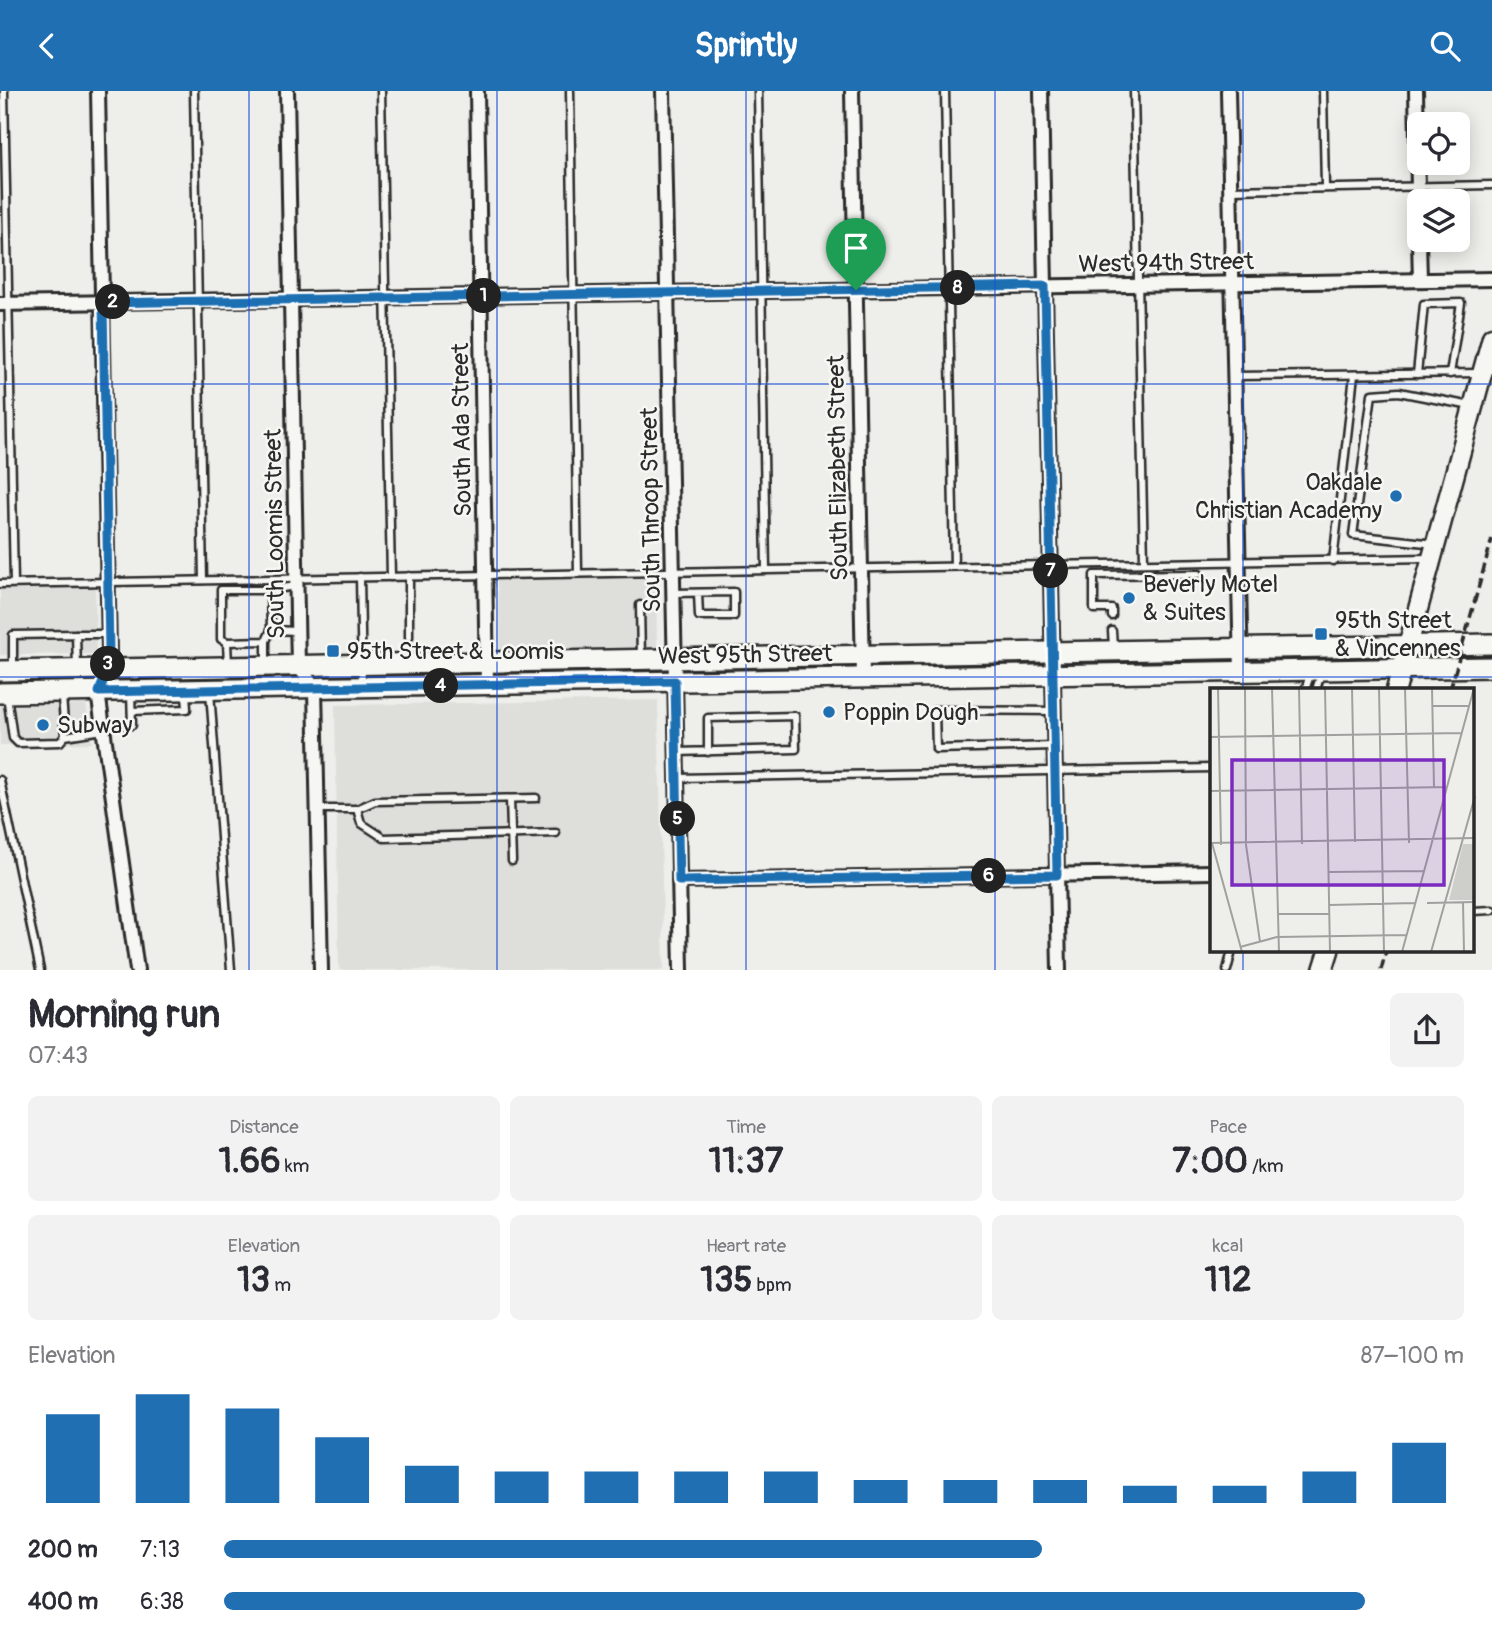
<!DOCTYPE html>
<meta charset="utf-8">
<style>
:root{--surface:#fff;--page:#f2f2f3;--text:#2b2b33;--muted:#7c7c81;--accent:#1f6fb2}
body{margin:0;font-family:Pangolin,sans-serif;background:var(--page);color:var(--text);height:100vh;display:flex;flex-direction:column;font-size:26px;white-space:nowrap}
*{box-sizing:border-box;margin:0}
p{font-size:23px;color:var(--muted)}
.icon{flex:none;width:38px;height:38px;fill:none;stroke:currentColor;stroke-width:2;stroke-linecap:round;stroke-linejoin:round}
.map{position:relative;height:879px;overflow:hidden}
.panel{display:flex;flex-direction:column;background:var(--surface);flex:1}
.panel>*{flex:none}
.tools{position:absolute;left:1407px;top:21px;display:grid;gap:14px}
.tools a{display:grid;place-items:center;width:63px;height:63px;border-radius:10px;background:var(--surface);box-shadow:0 4px 18px #0003;font-size:35px}
.pin{position:absolute;display:grid;place-items:center;width:60px;height:60px;color:#fff;margin:-72px -30px;border-radius:50% 50% 50% 0;rotate:-45deg;box-shadow:0 0 7px #0007}
.pin .icon{rotate:45deg}
.km{position:absolute;width:35px;height:35px;margin:-18px;border-radius:50%;background:#222;color:#fff;font-size:19px;line-height:35px;text-align:center}
.round{display:grid;place-items:center;flex:none;width:74px;height:74px;border-radius:10px;background:var(--page)}
.head{display:flex;align-items:center;justify-content:space-between;height:119px;padding:0 28px}
h1{font-size:38px;font-weight:700;line-height:52px}
.figures{display:grid;grid-template-columns:repeat(3,1fr);gap:10px;height:119px;padding:7px 28px}
.figures div{display:grid;align-content:center;border-radius:10px;background:var(--page);text-align:center}
.figures b{font-size:35px;font-weight:700}
.figures small{font-size:19px;font-weight:400}
.figures p{font-size:19px}
.chart{height:196px;padding:14px 28px}
.chart p{display:flex;justify-content:space-between}
.chart svg{width:100%;height:126px;margin-top:7px;stroke:var(--accent);stroke-width:6}
ul{padding:0 28px;list-style:none;font-size:23px}
li{display:grid;grid-template-columns:112px 84px 1fr;align-items:center;height:52px}
li i{height:18px;border-radius:9px;background:var(--accent)}
header{display:flex;justify-content:space-between;align-items:center;height:91px;padding:0 28px;background:var(--accent);color:#fff;font-size:32px;font-weight:700}
.map>svg:first-child{display:block}
.built{fill:#dededb}
.lines{fill:none;stroke-linecap:round;stroke-linejoin:round}
.service-casing{stroke:#2b2b2b;stroke-width:11}
.minor-casing{stroke:#2b2b2b;stroke-width:18}
.secondary-casing{stroke:#2b2b2b;stroke-width:23}
.primary-casing{stroke:#2b2b2b;stroke-width:24}
.service{stroke:#f6f6f2;stroke-width:6}
.minor{stroke:#f6f6f2;stroke-width:12}
.secondary{stroke:#f6f6f2;stroke-width:18}
.primary{stroke:#f6f6f2;stroke-width:19}
.rail{stroke:#2b2b2b;stroke-width:3.5;stroke-dasharray:10 5;stroke-linecap:butt}
.route-casing{stroke:#fff;stroke-width:14}
.route{stroke:#1f6fb2;stroke-width:9}
.grid{fill:none;stroke:#1d4ed8;stroke-width:2;stroke-opacity:0.55}
.poi-dot{fill:#1f6fb2;stroke:#f6f6f2;stroke-width:2.5}
.labels{text-anchor:middle;dominant-baseline:central;stroke-width:5;stroke-linejoin:round;paint-order:stroke}
.street-label{font-size:24px;fill:#2b2b2b;stroke:#f6f6f2}
.poi-label{font-size:24px;fill:#2b2b2b;stroke:#f6f6f2;text-anchor:start}
.inset-road{fill:none;stroke:#a0a09e;stroke-width:2}
.view{fill:#7b2cbf;fill-opacity:0.15;stroke:#7b2cbf;stroke-width:3.5}
.inset-edge{fill:none;stroke:#2b2b2b;stroke-width:3.5}
</style>
<header><svg class="icon" aria-label="back" viewBox="0 0 24 24"><path d="M15 5l-7 7 7 7"/></svg>Sprintly<svg class="icon" aria-label="search" viewBox="0 0 24 24"><circle cx="10" cy="10" r="6"/><path d="M15 15l6 6"/></svg></header>
<div class="map">
<svg width="1492" height="879" viewBox="0 0 1492 879">
<rect width="100%" height="100%" fill="#eeeeea"/>
<filter id="ink" filterUnits="userSpaceOnUse"><feTurbulence type="fractalNoise" baseFrequency=".0143" numOctaves="2"/><feDisplacementMap in="SourceGraphic" scale="14" xChannelSelector="R" yChannelSelector="G"/><feConvolveMatrix kernelMatrix="1 2 1 2 8 2 1 2 1" color-interpolation-filters="sRGB"/></filter>
<g filter="url(#ink)">
<g class="built">
<path d="M656 485 657 556 498 559 497 488Z"/>
<path d="M95 495 96 563 0 564V496Z"/>
<path d="M658 609 664 879H339L335 614Z"/>
<path d="M86 613 92 652 0 654V615Z"/>
</g>
<g class="lines">
<defs>
<g id="service">
<path d="M4 0 14 492"/>
<path d="M194 0 203 489"/>
<path d="M381 0 391 486"/>
<path d="M570 0 578 482"/>
<path d="M758 0 766 479"/>
<path d="M945 0 954 475"/>
<path d="M1134 0 1144 471"/>
<path d="M1323 0 1325 96"/>
<path d="M1230 99 1492 94"/>
<path d="M1417 283 1424 213 1461 212 1450 283"/>
<path d="M1234 285 1481 282"/>
<path d="M1435 453 1353 444 1372 303 1399 301 1471 315"/>
<path d="M1333 470 1354 284"/>
<path d="M409 485V546"/>
<path d="M360 486 362 594"/>
<path d="M0 493 1429 467"/>
<path d="M270 499 296 495"/>
<path d="M673 502 734 501V525H699L698 502"/>
<path d="M640 514 641 567"/>
<path d="M1112 525V518H1094V484L1199 483"/>
<path d="M271 539 297 540"/>
<path d="M1112 540 1113 556"/>
<path d="M76 543H109"/>
<path d="M266 550 227 551 221 548V499H270L271 539 266 550V574"/>
<path d="M227 551 228 574"/>
<path d="M13 576V544L76 543 77 577"/>
<path d="M1305 599 1311 581"/>
<path d="M1316 599 1321 582"/>
<path d="M210 601 231 879"/>
<path d="M7 604 13 647 18 652 60 651 65 645 103 639"/>
<path d="M62 605 65 645"/>
<path d="M132 620 187 618 186 601"/>
<path d="M1053 620 935 619 936 658 1054 655"/>
<path d="M103 635 132 634 131 603"/>
<path d="M677 661 796 658 795 625 708 627V661"/>
<path d="M677 687 1212 677"/>
<path d="M0 689 40 879"/>
<path d="M510 708 512 770"/>
<path d="M317 718H357L375 710 536 707"/>
<path d="M357 718 361 732 384 747 556 742"/>
<path d="M1473 820 1492 819"/>
<path d="M1227 879 1232 860"/>
</g>
<g id="minor">
<path d="M98 0 109 560 108 578 98 601 137 879"/>
<path d="M287 0 298 575 315 597 321 879"/>
<path d="M477 0 487 593"/>
<path d="M663 0 681 879"/>
<path d="M852 0 863 586"/>
<path d="M1041 0 1059 879"/>
<path d="M1228 0 1241 581"/>
<path d="M1416 0 1419 147"/>
<path d="M1419 149 1420 189"/>
<path d="M0 213 1492 188"/>
<path d="M679 790 1212 781"/>
</g>
<g id="secondary">
<path d="M1396 599 1492 246"/>
<path d="M1323 879 1329 860"/>
</g>
<g id="primary">
<path d="M0 580 1492 553"/>
<path d="M0 602 1492 576"/>
</g>
</defs>
<use href="#service" class="service-casing"/>
<use href="#minor" class="minor-casing"/>
<use href="#secondary" class="secondary-casing"/>
<use href="#primary" class="primary-casing"/>
<use href="#service" class="service"/>
<use href="#minor" class="minor"/>
<use href="#secondary" class="secondary"/>
<use href="#primary" class="primary"/>
<g class="rail">
<path d="M1450 599 1492 448"/>
<path d="M1381 879 1386 860"/>
</g>
</g>
</g>
<g class="lines" filter="url(#ink)">
<defs>
<path id="route" d="M1045 195 1057 784 679 790 675 590 99 601 108 578 109 560 103 212Z"/>
</defs>
<use href="#route" class="route-casing"/>
<use href="#route" class="route"/>
</g>
<path class="grid" d="M249 0V879M497 0V879M746 0V879M995 0V879M1243 0V599M0 293H1492M0 586H1492M1243 860V879"/>
<g class="poi-dot">
<circle cx="1396" cy="405" r="7"/>
<circle cx="1129" cy="507" r="7"/>
<rect x="1314" y="536" width="14" height="14" rx="3.5"/>
<rect x="326" y="553" width="14" height="14" rx="3.5"/>
<circle cx="829" cy="621" r="7"/>
<circle cx="43" cy="634" r="7"/>
</g>
<g class="labels">
<g class="street-label">
<text transform="translate(1166 172) rotate(-1)">West 94th Street</text>
<text transform="translate(462 339) rotate(-91)">South Ada Street</text>
<text transform="translate(838 377) rotate(-91)">South Elizabeth Street</text>
<text transform="translate(651 419) rotate(-91)">South Throop Street</text>
<text transform="translate(275 443) rotate(-91)">South Loomis Street</text>
<text transform="translate(745 564) rotate(-1)">West 95th Street</text>
</g>
<g class="poi-label">
<text x="1382" y="391" text-anchor="end">Oakdale<tspan x="1382" dy="28">Christian Academy</tspan></text>
<text x="1143" y="493">Beverly Motel<tspan x="1143" dy="28">&amp; Suites</tspan></text>
<text x="1335" y="529">95th Street<tspan x="1335" dy="28">&amp; Vincennes</tspan></text>
<text x="347" y="560">95th Street &amp; Loomis</text>
<text x="843" y="621">Poppin Dough</text>
<text x="57" y="634">Subway</text>
</g>
</g>
<g transform="translate(1210 597)">
<rect width="264" height="264" fill="#eeeeea"/>
<path d="M253 156H264V212H239Z" fill="#cececa"/>
<path class="inset-road" d="M8 0 11 157M35 0 36 157 50 254M62 0 69 264M89 0 92 156M115 0 120 264M142 0 145 154M169 0 174 264M195 0 199 155M222 0 224 99M222 18H259M0 49 252 45M0 103 237 99M0 155 265 150M2 155 32 264M119 184 214 183M253 214 254 264M217 215 265 214M119 217 205 215M69 226H120M30 259 67 249 197 247M192 264 264 0M221 264 265 108"/>
<path class="view" d="M22 72H234V197H22Z"/>
<rect width="264" height="264" class="inset-edge"/>
</g>
</svg>
<div class="tools">
<a><svg class="icon" aria-label="locate" viewBox="0 0 24 24"><circle cx="12" cy="12" r="6"/><path d="M12 2v4M12 18v4M2 12h4M18 12h4"/></svg></a>
<a><svg class="icon" aria-label="layers" viewBox="0 0 24 24"><path d="M12 4l9 5-9 5-9-5zM3 14l9 5 9-5"/></svg></a>
</div>
<div class="pin" style="left:856px;top:199px;background:#1e9e55"><svg class="icon" aria-label="arrive" viewBox="0 0 24 24"><path d="M6 21V4h12l-3 4 3 4H6"/></svg></div>
<b class="km" style="left:484px;top:205px">1</b>
<b class="km" style="left:113px;top:211px">2</b>
<b class="km" style="left:108px;top:573px">3</b>
<b class="km" style="left:441px;top:595px">4</b>
<b class="km" style="left:678px;top:728px">5</b>
<b class="km" style="left:989px;top:785px">6</b>
<b class="km" style="left:1051px;top:480px">7</b>
<b class="km" style="left:958px;top:197px">8</b>
</div>
<section class="panel">
<div class="head"><div><h1>Morning run</h1><p>07:43</p></div><a class="round"><svg class="icon" aria-label="share" viewBox="0 0 24 24"><path d="M12 15V3M7 8l5-5 5 5M5 13v7h14v-7"/></svg></a></div>
<div class="figures">
<div><p>Distance</p><b>1.66<small> km</small></b></div>
<div><p>Time</p><b>11:37</b></div>
<div><p>Pace</p><b>7:00<small> /km</small></b></div>
</div>
<div class="figures">
<div><p>Elevation</p><b>13<small> m</small></b></div>
<div><p>Heart rate</p><b>135<small> bpm</small></b></div>
<div><p>kcal</p><b>112</b></div>
</div>
<div class="chart"><p><span>Elevation</span>87–100 m</p>
<svg viewBox="0 0 160 44" preserveAspectRatio="none"><path d="M5 44V13M15 44V6M25 44V11M35 44V21M45 44V31M55 44V33M65 44V33M75 44V33M85 44V33M95 44V36M105 44V36M115 44V36M125 44V38M135 44V38M145 44V33M155 44V23"/></svg>
</div>
<ul>
<li><b>200 m</b>7:13<i style="width:66%"></i></li>
<li><b>400 m</b>6:38<i style="width:92%"></i></li>
</ul>
</section>
